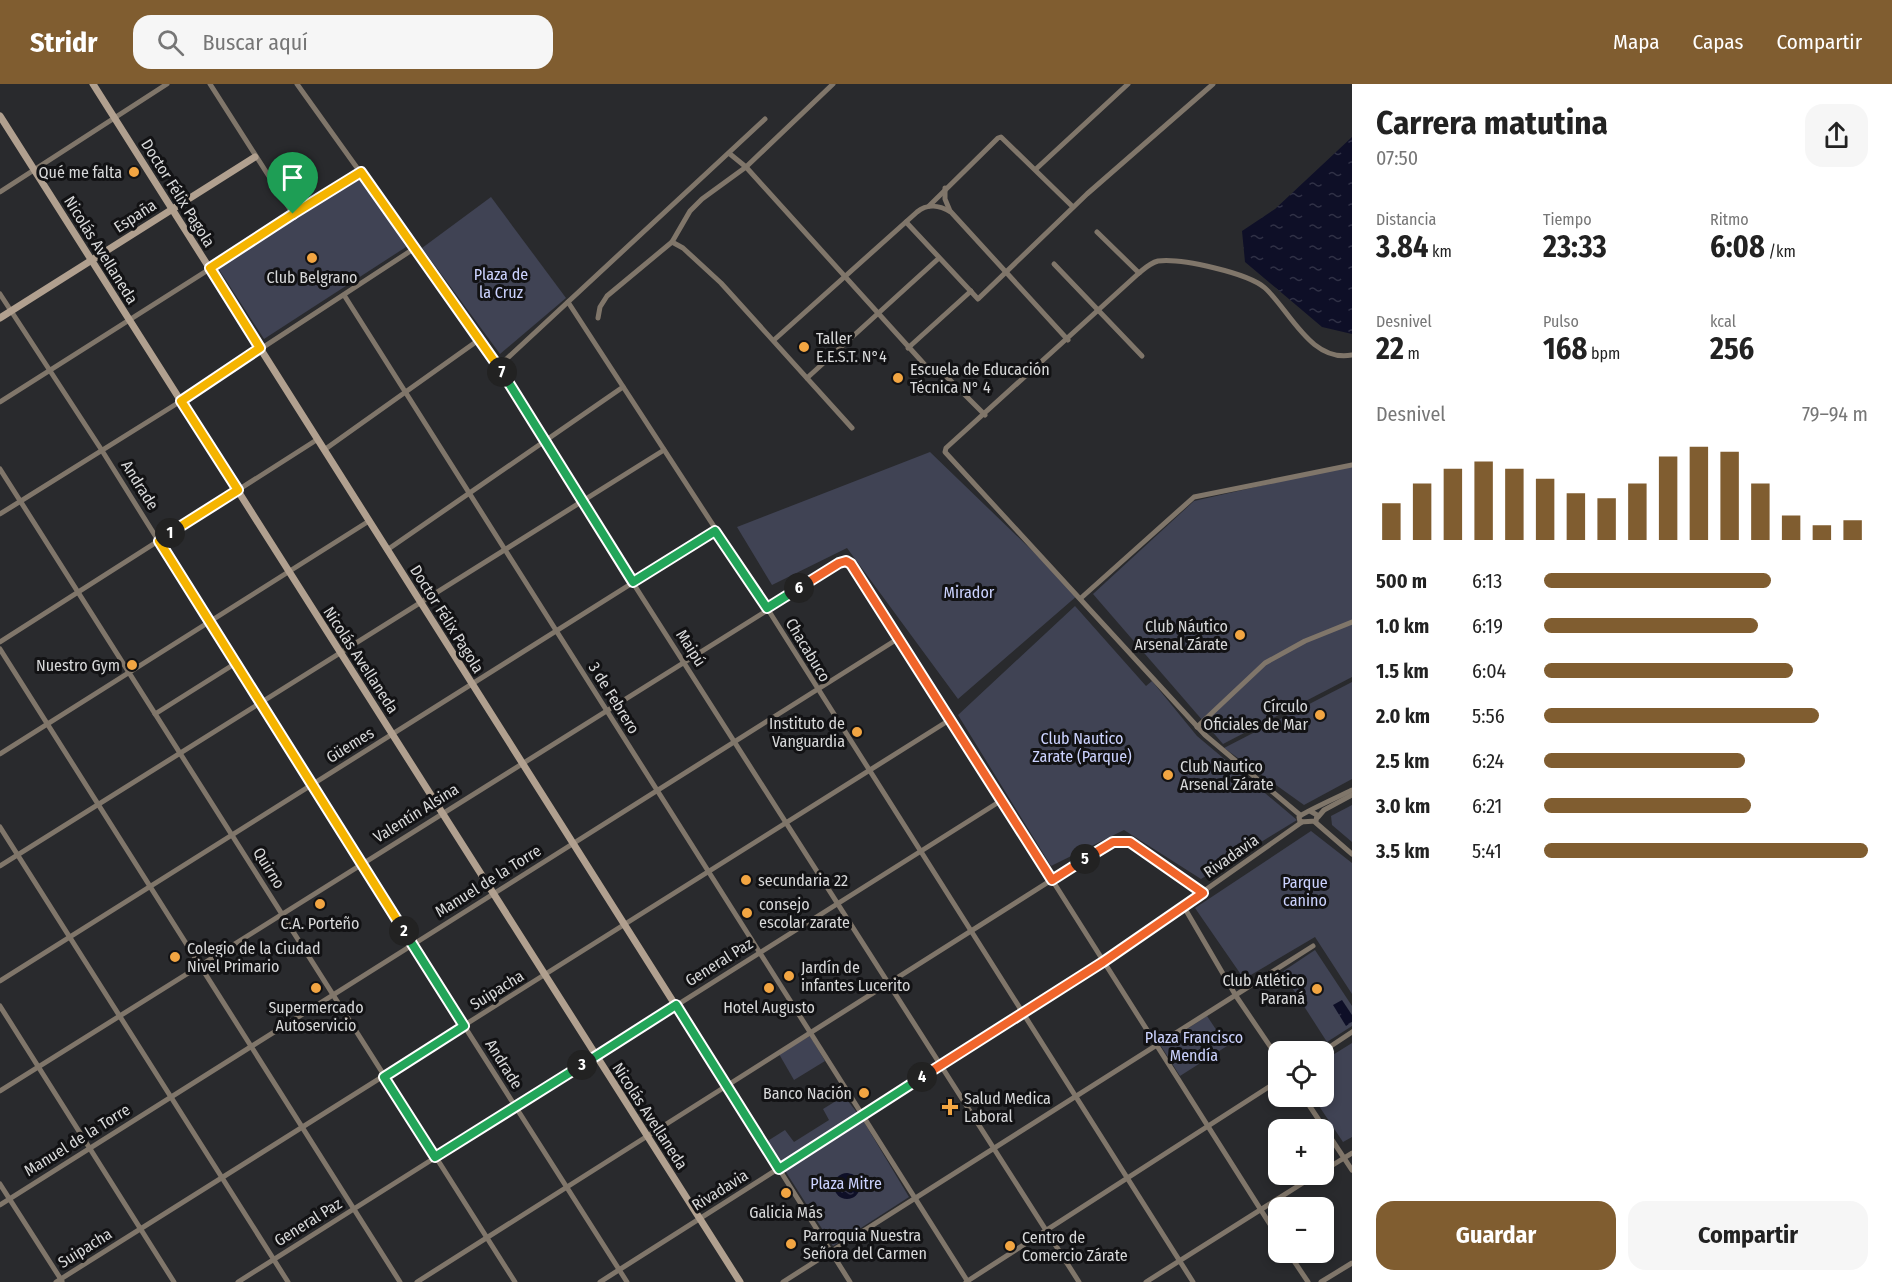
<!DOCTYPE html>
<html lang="es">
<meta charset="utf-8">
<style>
:root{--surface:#fff;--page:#f6f6f6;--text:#222;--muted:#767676;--accent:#805d30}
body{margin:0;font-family:"Fira Sans Condensed",sans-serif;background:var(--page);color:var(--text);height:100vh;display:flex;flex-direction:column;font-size:22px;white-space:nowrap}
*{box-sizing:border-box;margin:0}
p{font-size:20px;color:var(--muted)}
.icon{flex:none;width:33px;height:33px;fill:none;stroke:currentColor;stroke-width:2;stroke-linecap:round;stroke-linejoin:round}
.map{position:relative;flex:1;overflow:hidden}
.details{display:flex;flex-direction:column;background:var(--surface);width:540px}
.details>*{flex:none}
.tools{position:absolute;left:1268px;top:957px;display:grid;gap:12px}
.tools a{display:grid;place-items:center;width:66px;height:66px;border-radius:12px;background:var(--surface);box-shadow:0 3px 9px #0003;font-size:30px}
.pin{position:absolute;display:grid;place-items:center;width:51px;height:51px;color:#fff;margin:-62px -26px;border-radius:50% 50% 50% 0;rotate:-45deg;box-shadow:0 0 6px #0007}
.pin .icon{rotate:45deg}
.km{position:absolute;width:30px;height:30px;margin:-15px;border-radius:50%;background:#222;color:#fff;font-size:16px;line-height:30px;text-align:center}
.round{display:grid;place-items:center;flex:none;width:63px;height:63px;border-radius:18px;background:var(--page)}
.head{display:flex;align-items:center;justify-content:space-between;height:102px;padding:0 24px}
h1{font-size:33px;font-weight:700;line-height:45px}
.metrics{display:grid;grid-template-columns:repeat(3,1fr);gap:9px;height:102px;padding:6px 24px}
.metrics div{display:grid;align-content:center}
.metrics b{font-size:30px;font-weight:700}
.metrics small{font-size:16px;font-weight:400}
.metrics p{font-size:16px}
.chart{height:168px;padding:12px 24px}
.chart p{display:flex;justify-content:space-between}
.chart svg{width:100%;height:108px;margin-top:6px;stroke:var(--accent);stroke-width:6}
.primary-button{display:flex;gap:12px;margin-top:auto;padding:12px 24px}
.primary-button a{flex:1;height:69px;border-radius:18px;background:var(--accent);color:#fff;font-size:24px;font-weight:700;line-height:69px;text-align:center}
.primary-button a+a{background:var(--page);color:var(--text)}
ul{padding:0 24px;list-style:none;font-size:20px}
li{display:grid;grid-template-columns:96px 72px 1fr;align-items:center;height:45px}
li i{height:15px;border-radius:8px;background:var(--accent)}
header{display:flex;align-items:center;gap:36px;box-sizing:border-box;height:84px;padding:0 30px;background:var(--accent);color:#fff}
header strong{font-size:28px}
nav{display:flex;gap:33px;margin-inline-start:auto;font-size:21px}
.search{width:420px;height:54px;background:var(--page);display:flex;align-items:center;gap:15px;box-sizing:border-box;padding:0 21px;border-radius:18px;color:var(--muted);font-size:22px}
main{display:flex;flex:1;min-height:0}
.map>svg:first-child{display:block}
.park{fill:#404354}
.water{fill:url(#water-ripples)}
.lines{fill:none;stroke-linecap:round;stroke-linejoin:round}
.street{stroke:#80766a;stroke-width:5}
.secondary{stroke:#b1a08f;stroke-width:7}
.split-1-casing{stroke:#fff;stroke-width:12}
.split-2-casing{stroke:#fff;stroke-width:12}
.split-3-casing{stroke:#fff;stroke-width:12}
.split-4-casing{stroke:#fff;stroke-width:12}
.split-5-casing{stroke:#fff;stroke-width:12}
.split-6-casing{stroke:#fff;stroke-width:12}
.split-7-casing{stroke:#fff;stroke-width:12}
.split-8-casing{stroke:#fff;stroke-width:12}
.split-1{stroke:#f5b400;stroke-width:8}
.split-2{stroke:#f5b400;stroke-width:8}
.split-3{stroke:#22a559;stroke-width:8}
.split-4{stroke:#22a559;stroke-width:8}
.split-5{stroke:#f0652b;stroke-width:8}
.split-6{stroke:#f0652b;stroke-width:8}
.split-7{stroke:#22a559;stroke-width:8}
.split-8{stroke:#f5b400;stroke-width:8}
.poi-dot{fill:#f2a542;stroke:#121214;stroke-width:2}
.labels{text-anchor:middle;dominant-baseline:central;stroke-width:6;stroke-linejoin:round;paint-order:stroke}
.poi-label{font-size:16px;fill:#d8d9da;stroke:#121214;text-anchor:start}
.street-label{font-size:16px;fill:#d8d9da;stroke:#121214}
.park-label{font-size:16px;fill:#ccd3ff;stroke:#121214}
</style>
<header>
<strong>Stridr</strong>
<div class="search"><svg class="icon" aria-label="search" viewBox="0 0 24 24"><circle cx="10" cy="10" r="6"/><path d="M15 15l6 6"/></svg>Buscar aquí</div>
<nav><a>Mapa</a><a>Capas</a><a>Compartir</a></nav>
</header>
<main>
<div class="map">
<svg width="1352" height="1198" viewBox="0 0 1352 1198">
<defs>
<pattern id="water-ripples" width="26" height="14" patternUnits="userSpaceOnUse" patternTransform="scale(1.5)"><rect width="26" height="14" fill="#0e0f27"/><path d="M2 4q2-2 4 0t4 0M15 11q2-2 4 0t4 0" fill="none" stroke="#303146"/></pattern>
</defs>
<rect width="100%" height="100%" fill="#292a2d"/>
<g class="park">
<path d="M360 92 406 163 264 255 218 184Z"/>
<path d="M491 113 566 214 500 270 422 164Z"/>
<path d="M930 368 1078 511 958 615 847 464 772 501 737 443Z"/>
<path d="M1352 381V593L1223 660 1093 510 1194 417Z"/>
<path d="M1075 522 1146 602 1152 597 1197 652 1297 736 1201 795 1124 746 1051 782 958 631Z"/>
<path d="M1352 598V695L1304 721 1224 664Z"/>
<path d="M1352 721V758L1332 741 1331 732Z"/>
<path d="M1311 747 1352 779V910L1315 853 1244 895 1195 824Z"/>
<path d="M1315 866 1352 922V942L1327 958 1282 888Z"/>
<path d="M1207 932 1227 962 1180 992 1161 962Z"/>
<path d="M810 952 825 977 794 996 779 970Z"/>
<path d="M1352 959V1053L1343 1058 1313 1013 1323 1012V977Z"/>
<path d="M844 1012 859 1031 781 1081 766 1058 785 1046 794 1058 829 1036 823 1025Z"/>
<path d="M858 1036 864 1038 909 1113 833 1162 784 1085Z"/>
</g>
<g class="water">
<path d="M1352 53V250L1322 243 1245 178 1242 147 1275 125Z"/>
<path d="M1342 916 1352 931V938L1346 942 1333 921Z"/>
<circle cx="847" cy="1102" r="13"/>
</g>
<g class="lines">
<g class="street">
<path d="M210 0 293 130"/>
<path d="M297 0 499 282 633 499 1079 1198"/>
<path d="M730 70 746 83 925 281 948 294 985 331"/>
<path d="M1036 85 1128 0"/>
<path d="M945 104V115L950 127"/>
<path d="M0 108 167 0"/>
<path d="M929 122 998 54 1001 53 1073 123"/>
<path d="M906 138 978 215 1087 110 1213 0"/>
<path d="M1097 148 1139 189"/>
<path d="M672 158 683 164 721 199 852 344"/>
<path d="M1054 180 1142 272"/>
<path d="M0 210 101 365 311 701 627 1198"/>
<path d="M344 211 968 1198"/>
<path d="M568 218 767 524 1193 1198"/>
<path d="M598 234 600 223 607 212 672 158 690 127 702 115 746 83 833 0"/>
<path d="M774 256 917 128C928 119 939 121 951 128L1068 256"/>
<path d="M908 264 971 207"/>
<path d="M499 282 765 35"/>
<path d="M807 294 939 174"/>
<path d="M0 318 361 89"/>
<path d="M324 366 480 255"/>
<path d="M0 385 515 1198"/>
<path d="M0 430 181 317 415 164"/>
<path d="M387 466 623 303"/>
<path d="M1081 514 1194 413 1352 381"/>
<path d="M0 558 318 355"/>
<path d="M0 565 400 1198"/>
<path d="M155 630 236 579"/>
<path d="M1197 643 1265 579 1305 557 1352 538"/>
<path d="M0 670 369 437"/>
<path d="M1310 727 1317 731 1316 737 1300 738 1299 733C1302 729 1343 711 1352 706"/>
<path d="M1300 731 1205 651 945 368 946 364 1139 189C1145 184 1150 179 1158 177 1181 174 1248 189 1265 204 1290 227 1311 279 1352 271"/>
<path d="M1318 733 1324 726 1352 711"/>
<path d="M1315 738 1352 770"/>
<path d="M0 743 288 1198"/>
<path d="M0 782 664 366"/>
<path d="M1184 823 1236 912 1278 974"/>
<path d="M0 897 715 447"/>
<path d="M0 922 174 1198"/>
<path d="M1322 968 1352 948"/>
<path d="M0 1007 846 477 863 497 1278 1153"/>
<path d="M1303 1012 1352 1086"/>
<path d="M779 1085 850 1198"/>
<path d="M1323 1087 1352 1069"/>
<path d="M0 1100 62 1197"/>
<path d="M0 1121 899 554"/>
<path d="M1288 1168 1308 1198"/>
<path d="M56 1198 951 635"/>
<path d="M238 1198 1002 716"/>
<path d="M417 1198 1113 757 1130 758 1203 809"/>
<path d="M600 1198 1103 878 1302 738"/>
<path d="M783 1198 1313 862"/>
<path d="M966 1198 1278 997"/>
<path d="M1146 1198 1317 1090"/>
<path d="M1321 1198 1352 1179"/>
</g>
<g class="secondary">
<path d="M93 0 779 1085"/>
<path d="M0 32 740 1198"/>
<path d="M0 234 255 73"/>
</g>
</g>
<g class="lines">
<defs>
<path id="split-1" d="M170 449 238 406 181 317 260 264 210 184 293 130"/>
<path id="split-2" d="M170 449 159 457 404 847"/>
<path id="split-3" d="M404 847 464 942 384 993 435 1073 582 981"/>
<path id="split-4" d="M582 981 676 921 779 1085 922 993"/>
<path id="split-5" d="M922 993 1103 878 1203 809 1130 758H1113L1085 775"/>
<path id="split-6" d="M799 504 839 479 846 477 851 480 1052 796 1085 775"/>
<path id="split-7" d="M502 288 633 498 715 447 767 524 799 504"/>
<path id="split-8" d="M293 130 361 88 502 288"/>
</defs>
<use href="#split-1" class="split-1-casing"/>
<use href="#split-2" class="split-2-casing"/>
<use href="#split-3" class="split-3-casing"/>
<use href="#split-4" class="split-4-casing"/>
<use href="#split-5" class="split-5-casing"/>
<use href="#split-6" class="split-6-casing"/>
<use href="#split-7" class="split-7-casing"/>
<use href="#split-8" class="split-8-casing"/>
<use href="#split-1" class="split-1"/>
<use href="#split-2" class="split-2"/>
<use href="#split-3" class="split-3"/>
<use href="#split-4" class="split-4"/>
<use href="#split-5" class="split-5"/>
<use href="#split-6" class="split-6"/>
<use href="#split-7" class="split-7"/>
<use href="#split-8" class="split-8"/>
</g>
<g class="poi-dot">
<circle cx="134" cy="88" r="6"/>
<circle cx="312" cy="174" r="6"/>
<circle cx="804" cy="263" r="6"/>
<circle cx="898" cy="294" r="6"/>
<circle cx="1240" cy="551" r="6"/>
<circle cx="132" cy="581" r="6"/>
<circle cx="1320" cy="631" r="6"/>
<circle cx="857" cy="648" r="6"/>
<circle cx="1168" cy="691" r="6"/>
<circle cx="746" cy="796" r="6"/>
<circle cx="320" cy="820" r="6"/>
<circle cx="747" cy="829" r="6"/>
<circle cx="175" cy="873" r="6"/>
<circle cx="789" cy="892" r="6"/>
<circle cx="316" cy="904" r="6"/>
<circle cx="769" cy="904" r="6"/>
<circle cx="1317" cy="905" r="6"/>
<circle cx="864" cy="1009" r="6"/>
<path d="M947 1014h6v6h6v6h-6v6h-6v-6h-6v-6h6z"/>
<circle cx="786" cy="1109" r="6"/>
<circle cx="791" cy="1160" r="6"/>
<circle cx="1010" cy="1162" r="6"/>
</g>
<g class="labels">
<g class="poi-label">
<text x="122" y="88" text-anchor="end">Qué me falta</text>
<text x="312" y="193" text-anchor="middle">Club Belgrano</text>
<text x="816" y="254">Taller<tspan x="816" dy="18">E.E.S.T. N°4</tspan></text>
<text x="910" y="285">Escuela de Educación<tspan x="910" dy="18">Técnica N° 4</tspan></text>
<text x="1228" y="542" text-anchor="end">Club Náutico<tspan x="1228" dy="18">Arsenal Zárate</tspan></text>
<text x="120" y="581" text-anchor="end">Nuestro Gym</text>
<text x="1308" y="622" text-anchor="end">Círculo<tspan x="1308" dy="18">Oficiales de Mar</tspan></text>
<text x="845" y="639" text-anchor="end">Instituto de<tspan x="845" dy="18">Vanguardia</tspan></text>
<text x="1180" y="682">Club Nautico<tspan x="1180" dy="18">Arsenal Zárate</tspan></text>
<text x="758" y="796">secundaria 22</text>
<text x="759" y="820">consejo<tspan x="759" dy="18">escolar zarate</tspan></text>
<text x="320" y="839" text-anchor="middle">C.A. Porteño</text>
<text x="187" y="864">Colegio de la Ciudad<tspan x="187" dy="18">Nivel Primario</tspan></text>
<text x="801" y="883">Jardín de<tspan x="801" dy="18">infantes Lucerito</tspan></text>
<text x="1305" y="896" text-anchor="end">Club Atlético<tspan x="1305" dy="18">Paraná</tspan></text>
<text x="316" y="923" text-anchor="middle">Supermercado<tspan x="316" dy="18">Autoservicio</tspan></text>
<text x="769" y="923" text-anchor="middle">Hotel Augusto</text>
<text x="852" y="1009" text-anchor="end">Banco Nación</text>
<text x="964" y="1014">Salud Medica<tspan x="964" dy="18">Laboral</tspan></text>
<text x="786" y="1128" text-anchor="middle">Galicia Más</text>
<text x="803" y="1151">Parroquia Nuestra<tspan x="803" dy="18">Señora del Carmen</tspan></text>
<text x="1022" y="1153">Centro de<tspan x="1022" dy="18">Comercio Zárate</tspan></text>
</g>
<g class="street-label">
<text transform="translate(178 109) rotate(58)">Doctor Félix Pagola</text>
<text transform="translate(135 132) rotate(-33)">España</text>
<text transform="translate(101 166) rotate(58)">Nicolás Avellaneda</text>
<text transform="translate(140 401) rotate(58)">Andrade</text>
<text transform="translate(447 535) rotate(58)">Doctor Félix Pagola</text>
<text transform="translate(691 564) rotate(57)">Maipú</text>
<text transform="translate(808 566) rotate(59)">Chacabuco</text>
<text transform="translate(361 576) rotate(57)">Nicolás Avellaneda</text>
<text transform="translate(614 614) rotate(58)">3 de Febrero</text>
<text transform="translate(350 661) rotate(-32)">Güemes</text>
<text transform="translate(416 729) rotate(-32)">Valentín Alsina</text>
<text transform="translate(1231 772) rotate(-35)">Rivadavia</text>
<text transform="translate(269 784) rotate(58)">Quirno</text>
<text transform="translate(488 797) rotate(-32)">Manuel de la Torre</text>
<text transform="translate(719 878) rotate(-32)">General Paz</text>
<text transform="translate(497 906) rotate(-32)">Suipacha</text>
<text transform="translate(504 980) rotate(58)">Andrade</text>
<text transform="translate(650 1032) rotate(57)">Nicolás Avellaneda</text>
<text transform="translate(77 1056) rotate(-32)">Manuel de la Torre</text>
<text transform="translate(720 1106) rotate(-32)">Rivadavia</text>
<text transform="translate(308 1138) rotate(-32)">General Paz</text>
<text transform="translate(85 1164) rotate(-32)">Suipacha</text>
</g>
<g class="park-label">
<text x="501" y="190">Plaza de<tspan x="501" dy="18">la Cruz</tspan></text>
<text x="969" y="508">Mirador</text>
<text x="1082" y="654">Club Nautico<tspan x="1082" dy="18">Zarate (Parque)</tspan></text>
<text x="1305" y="798">Parque<tspan x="1305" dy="18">canino</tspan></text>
<text x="1194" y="953">Plaza Francisco<tspan x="1194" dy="18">Mendía</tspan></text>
<text x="846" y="1099">Plaza Mitre</text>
</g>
</g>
</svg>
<div class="tools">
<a><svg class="icon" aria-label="locate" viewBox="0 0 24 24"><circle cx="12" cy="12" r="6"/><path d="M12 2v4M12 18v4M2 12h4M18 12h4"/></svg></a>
<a>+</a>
<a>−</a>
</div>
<div class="pin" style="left:293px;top:130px;background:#1e9e55"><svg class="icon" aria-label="arrive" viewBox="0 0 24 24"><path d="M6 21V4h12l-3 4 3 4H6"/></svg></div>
<b class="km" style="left:170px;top:449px">1</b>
<b class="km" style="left:404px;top:847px">2</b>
<b class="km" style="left:582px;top:981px">3</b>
<b class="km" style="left:922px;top:993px">4</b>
<b class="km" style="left:1085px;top:775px">5</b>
<b class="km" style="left:799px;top:504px">6</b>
<b class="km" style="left:502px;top:288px">7</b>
</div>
<section class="details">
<div class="head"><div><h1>Carrera matutina</h1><p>07:50</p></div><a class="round"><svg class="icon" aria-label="share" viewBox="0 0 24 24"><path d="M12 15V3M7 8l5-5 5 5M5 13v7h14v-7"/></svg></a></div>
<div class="metrics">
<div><p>Distancia</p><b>3.84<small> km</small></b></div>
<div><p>Tiempo</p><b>23:33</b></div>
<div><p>Ritmo</p><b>6:08<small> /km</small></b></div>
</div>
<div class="metrics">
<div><p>Desnivel</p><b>22<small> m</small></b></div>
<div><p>Pulso</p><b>168<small> bpm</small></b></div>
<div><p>kcal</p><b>256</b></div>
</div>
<div class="chart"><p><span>Desnivel</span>79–94 m</p>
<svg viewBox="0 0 160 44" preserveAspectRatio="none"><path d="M5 44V29M15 44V21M25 44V15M35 44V12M45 44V15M55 44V19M65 44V25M75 44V27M85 44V21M95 44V10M105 44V6M115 44V8M125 44V21M135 44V34M145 44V38M155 44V36"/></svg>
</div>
<ul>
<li><b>500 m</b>6:13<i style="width:70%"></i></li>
<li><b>1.0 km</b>6:19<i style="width:66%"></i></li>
<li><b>1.5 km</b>6:04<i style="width:77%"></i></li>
<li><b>2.0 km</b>5:56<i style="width:85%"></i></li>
<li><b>2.5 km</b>6:24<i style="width:62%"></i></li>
<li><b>3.0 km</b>6:21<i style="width:64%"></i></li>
<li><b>3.5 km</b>5:41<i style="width:100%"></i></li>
</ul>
<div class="primary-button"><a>Guardar</a><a>Compartir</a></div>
</section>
</main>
